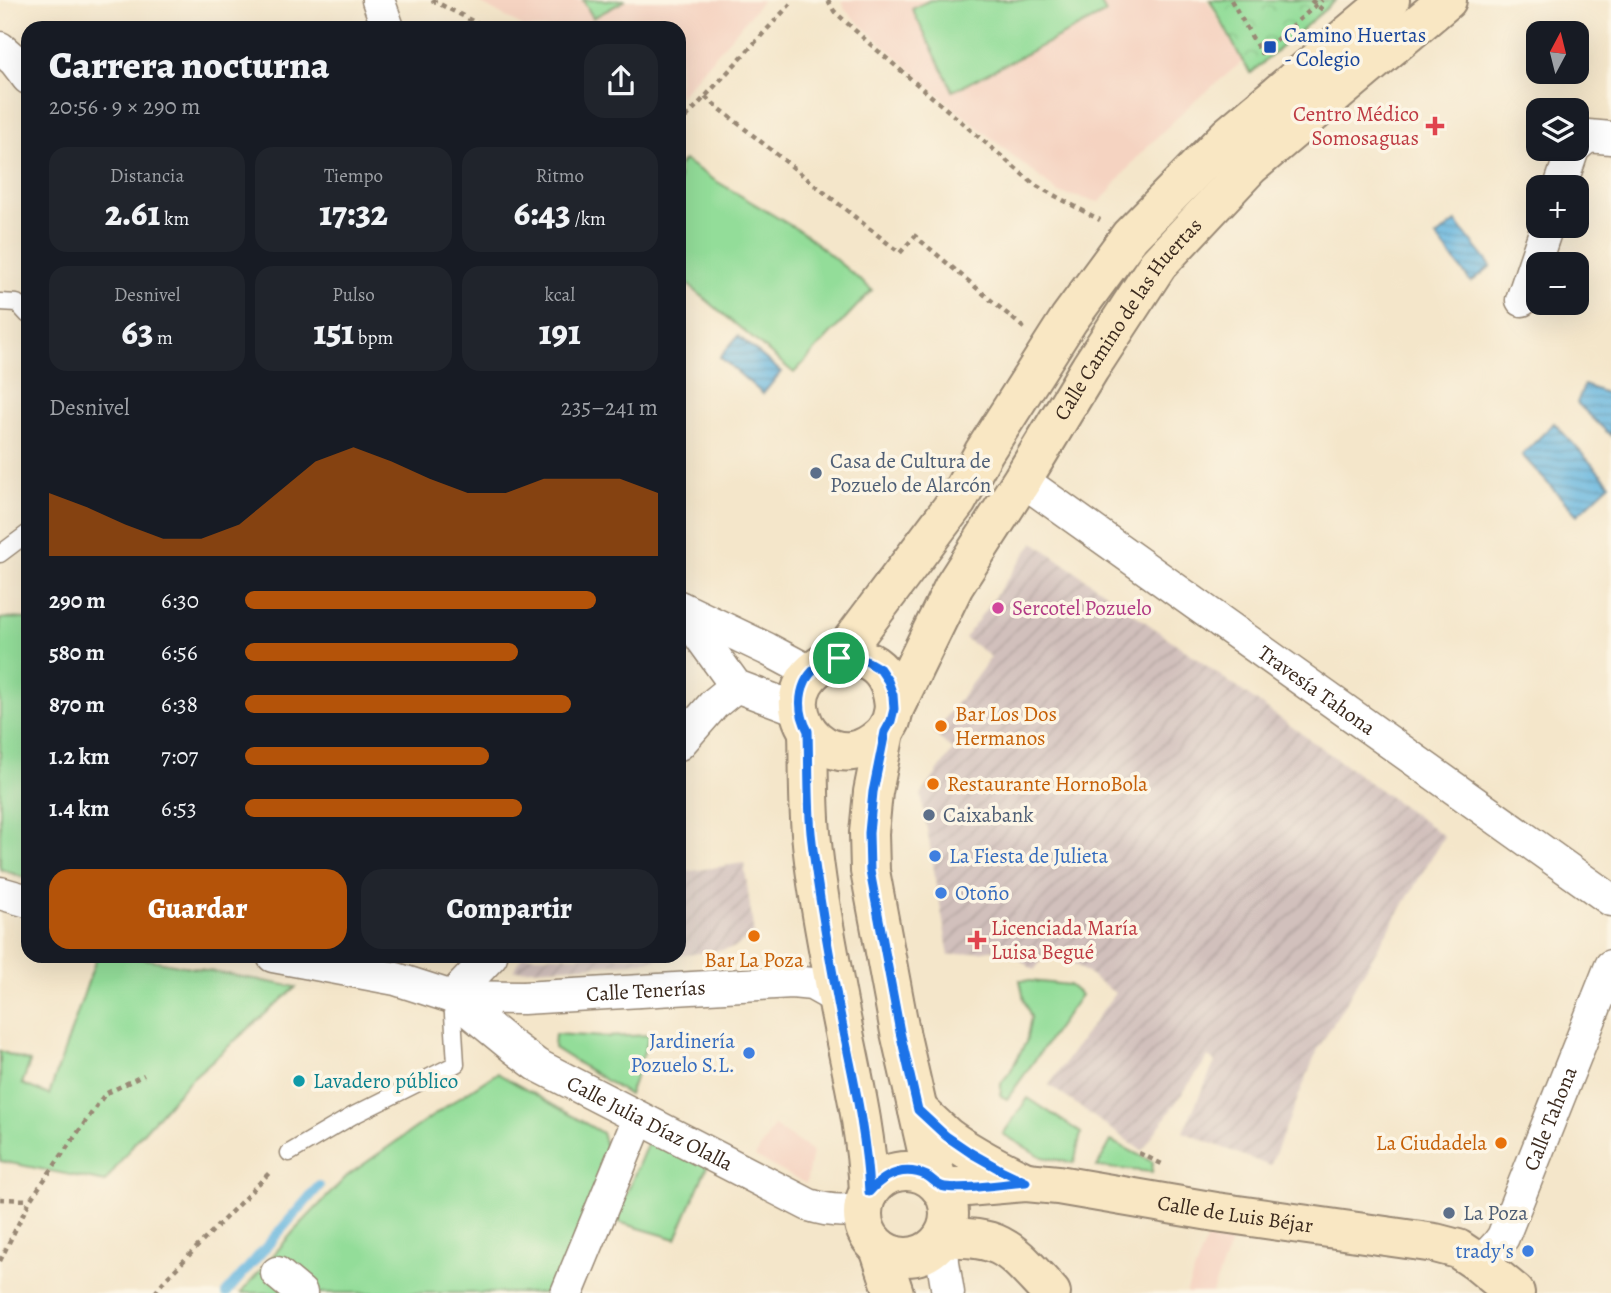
<!DOCTYPE html>
<html lang="es">
<meta charset="utf-8">
<style>
:root{--surface:#171b24;--page:#20242c;--text:#f1f3f6;--muted:#9ea1a6;--accent:#b45309}
body{margin:0;font-family:Alegreya,serif;background:var(--page);color:var(--text);height:100vh;display:flex;flex-direction:column;font-size:26px;white-space:nowrap}
*{box-sizing:border-box;margin:0}
p{font-size:23px;color:var(--muted)}
.icon{flex:none;width:38px;height:38px;fill:none;stroke:currentColor;stroke-width:2;stroke-linecap:round;stroke-linejoin:round}
.map{position:relative;flex:1;overflow:hidden}
.side{position:absolute;left:21px;top:21px;width:665px;height:942px;display:flex;flex-direction:column;background:var(--surface);border-radius:21px;box-shadow:0 7px 28px #0002}
.side>*{flex:none}
.needle{width:46px;rotate:7deg}
.buttons{position:absolute;left:1526px;top:21px;display:grid;gap:14px}
.buttons a{display:grid;place-items:center;width:63px;height:63px;border-radius:14px;background:var(--surface);box-shadow:0 7px 28px #0002;font-size:35px}
.pin{position:absolute;display:grid;place-items:center;width:60px;height:60px;color:#fff;margin:-30px;border:4px solid #fff;border-radius:50%;box-shadow:0 2px 7px #0007}
.round{display:grid;place-items:center;flex:none;width:74px;height:74px;border-radius:21px;background:var(--page)}
.head{display:flex;align-items:center;justify-content:space-between;height:119px;padding:0 28px}
h1{font-size:38px;font-weight:800;line-height:52px}
.figures{display:grid;grid-template-columns:repeat(3,1fr);gap:10px;height:119px;padding:7px 28px}
.figures div{display:grid;align-content:center;border-radius:18px;background:var(--page);text-align:center}
.figures b{font-size:35px;font-weight:800}
.figures small{font-size:19px;font-weight:400}
.figures p{font-size:19px}
.chart{height:196px;padding:14px 28px}
.chart p{display:flex;justify-content:space-between}
.chart svg{width:100%;height:126px;margin-top:7px;fill:var(--accent);opacity:.7}
.cta{display:flex;gap:14px;margin-top:auto;padding:14px 28px}
.cta a{flex:1;height:80px;border-radius:21px;background:var(--accent);color:#fff;font-size:28px;font-weight:800;line-height:80px;text-align:center}
.cta a+a{background:var(--page);color:var(--text)}
ul{padding:0 28px;list-style:none;font-size:23px}
li{display:grid;grid-template-columns:112px 84px 1fr;align-items:center;height:52px}
li i{height:18px;border-radius:9px;background:var(--accent)}
.map>svg:first-child{display:block}
.built{fill:#f5d3c1}
.industrial{fill:url(#industrial-furrows)}
.green{fill:#93dd99;stroke:#67845c;stroke-width:2}
.park{fill:url(#park-crowns);stroke:#67845c;stroke-width:2}
.water{fill:url(#water-rules);stroke:#50707e;stroke-width:2}
.lines{fill:none;stroke-linecap:round;stroke-linejoin:round}
.stream{stroke:#64b5df;stroke-width:10}
.lane-casing{stroke:#988874;stroke-width:19}
.street-casing{stroke:#988874;stroke-width:35}
.secondary-casing{stroke:#988874;stroke-width:42}
.path{stroke:#988874;stroke-width:4.5;stroke-dasharray:5 5;stroke-linecap:butt}
.lane{stroke:#fff;stroke-width:16}
.street{stroke:#fff;stroke-width:32}
.secondary{stroke:#f9e7c3;stroke-width:38}
.route-casing{stroke:#fff;stroke-width:14}
.route{stroke:#1a73e8;stroke-width:9}
.transit-dot{fill:#1a4fb4;stroke:#fcf5e5;stroke-width:2.5}
.health-dot{fill:#e0444e;stroke:#fcf5e5;stroke-width:2.5}
.service-dot{fill:#5c6f8a;stroke:#fcf5e5;stroke-width:2.5}
.hotel-dot{fill:#d1479c;stroke:#fcf5e5;stroke-width:2.5}
.food-dot{fill:#e8710a;stroke:#fcf5e5;stroke-width:2.5}
.shop-dot{fill:#3f7fe0;stroke:#fcf5e5;stroke-width:2.5}
.culture-dot{fill:#0f9aa8;stroke:#fcf5e5;stroke-width:2.5}
.labels{text-anchor:middle;dominant-baseline:central;stroke-width:7;stroke-linejoin:round;paint-order:stroke}
.transit-label{font-size:21px;fill:#164399;stroke:#fcf5e5;text-anchor:start}
.health-label{font-size:21px;fill:#be3a42;stroke:#fcf5e5;text-anchor:end}
.street-label{font-size:21px;fill:#3b2a1e;stroke:#fcf5e5}
.service-label{font-size:21px;fill:#4e5e75;stroke:#fcf5e5;text-anchor:start}
.hotel-label{font-size:21px;fill:#b23c85;stroke:#fcf5e5;text-anchor:start}
.food-label{font-size:21px;fill:#c56008;stroke:#fcf5e5;text-anchor:start}
.shop-label{font-size:21px;fill:#366cbe;stroke:#fcf5e5;text-anchor:start}
.culture-label{font-size:21px;fill:#0d838f;stroke:#fcf5e5;text-anchor:start}
</style>
<div class="map">
<svg width="1611" height="1293" viewBox="0 0 1611 1293">
<defs>
<pattern id="industrial-furrows" width="10" height="10" patternUnits="userSpaceOnUse" patternTransform="scale(1.75)"><rect width="10" height="10" fill="#d1c0bc"/><path d="M-1 1l2-2M0 10L10 0M9 11l2-2" fill="none" stroke="#b4a5a1"/></pattern>
<pattern id="park-crowns" width="20" height="18" patternUnits="userSpaceOnUse" patternTransform="scale(1.75)"><rect width="20" height="18" fill="#93dd99"/><path d="M2 6a3 3 0 1 1 6 0M12 15a3 3 0 1 1 6 0" fill="none" stroke="#80be83"/></pattern>
<pattern id="water-rules" width="6" height="5" patternUnits="userSpaceOnUse" patternTransform="scale(1.75)"><rect width="6" height="5" fill="#64b5df"/><path d="M0 2.5h6" fill="none" stroke="#5493b4"/></pattern>
</defs>
<rect width="100%" height="100%" fill="#fcf5e5"/>
<filter id="ink" filterUnits="userSpaceOnUse"><feTurbulence type="fractalNoise" baseFrequency=".0143" numOctaves="2"/><feDisplacementMap in="SourceGraphic" scale="14" xChannelSelector="R" yChannelSelector="G"/><feConvolveMatrix kernelMatrix="1 2 1 2 8 2 1 2 1" color-interpolation-filters="sRGB"/></filter>
<filter id="wash" filterUnits="userSpaceOnUse"><feTurbulence type="fractalNoise" baseFrequency=".00686" numOctaves="4" result="noise"/><feDisplacementMap in="SourceGraphic" scale="28" xChannelSelector="R" yChannelSelector="G"/><feGaussianBlur stdDeviation="1.57" result="paint"/><feColorMatrix in="noise" values="0 0 0 0 0 0 0 0 0 0 0 0 0 0 0 0 0 1.4 0 .05"/><feComposite in="paint" operator="in"/></filter>
<g filter="url(#wash)">
<rect width="100%" height="100%" fill="#f4e6ca"/>
<g class="built">
<path d="M475 0H763L679 97V28H525Z"/>
<path d="M842 0H1207L1242 62 1192 103 1139 155 1100 202 1059 193 949 104 845 10Z"/>
<path d="M774 1126 812 1151 806 1184 755 1157Z"/>
<path d="M1208 1236 1232 1240 1212 1293H1186Z"/>
</g>
<g class="industrial">
<path d="M1034 542 1444 836 1318 1049 1270 1166 1183 1132 1215 1062 1208 1057 1142 1151 1049 1085 1115 993 1052 948 1034 970 1004 948 949 956 921 795 953 750 934 734 991 657 965 638Z"/>
<path d="M744 863 754 935 734 948 631 963 513 970 524 956H679V873Z"/>
</g>
<g class="green">
<path d="M583 0H626L593 18Z"/>
<path d="M930 0H1099L1106 13 953 91 912 9Z"/>
<path d="M684 160 711 178 805 234 872 290 794 373 679 277V166Z"/>
<path d="M7 618 28 619V879L0 869V619Z"/>
<path d="M97 956H130L296 987 190 1080 138 1138 105 1182 0 1161V1051L30 1062 22 1084 49 1095Z"/>
<path d="M1020 980 1069 985 1081 995 1007 1099 1001 1096V1083L1010 1072 1026 1042 1031 1017 1024 1000Z"/>
<path d="M555 1034 604 1037 650 1035 629 1095 554 1048Z"/>
<path d="M497 1073 602 1133 609 1156 554 1288 543 1293H241L294 1231 347 1176 454 1101Z"/>
<path d="M1028 1098 1081 1133 1074 1163 1042 1157 1003 1134Z"/>
<path d="M650 1137 708 1164 676 1239 615 1221Z"/>
<path d="M1111 1141 1153 1162 1152 1172 1097 1167Z"/>
</g>
<path class="park" d="M1210 0H1336L1251 73 1243 62Z"/>
<g class="water">
<path d="M1456 222 1491 266 1471 282 1436 237Z"/>
<path d="M738 336 781 372 763 394 720 357Z"/>
<path d="M1584 385 1611 395V436L1577 403Z"/>
<path d="M1554 423 1610 484 1577 515 1522 455Z"/>
</g>
<g class="lines">
<path class="stream" d="M226 1293 319 1186"/>
</g>
</g>
<g filter="url(#ink)">
<g class="lines">
<defs>
<g id="lane">
<path d="M0 302 17 303 28 315"/>
<path d="M0 554 28 533"/>
<path d="M289 1153 352 1116 456 1064 452 998"/>
</g>
<g id="street">
<path d="M378 0 388 28"/>
<path d="M0 48 15 61 28 78"/>
<path d="M1577 145 1588 136 1611 138"/>
<path d="M1560 187 1573 149"/>
<path d="M1522 300 1547 226"/>
<path id="s1" d="M1022 480 1611 900"/>
<path d="M679 607 736 686 800 710"/>
<path d="M681 608 767 649 812 673"/>
<path d="M679 744 714 704 736 686"/>
<path d="M0 893 28 901"/>
<path id="s2" d="M273 956 396 979 452 997 523 998 792 982 812 984 837 998"/>
<path id="s3" d="M452 997 513 1047 537 1065 809 1205C828 1211 845 1213 863 1207"/>
<path d="M452 997 491 956"/>
<path d="M942 1238 943 1262 948 1293"/>
<path id="s4" d="M1476 1261C1488 1255 1495 1249 1503 1237L1611 966"/>
<path d="M277 1273 301 1293"/>
<path d="M567 1293 639 1118"/>
</g>
<g id="secondary">
<path d="M839 658 957 501 984 452 1069 319 1130 236 1229 135 1390 0"/>
<path d="M808 731C809 765 808 799 811 833 816 888 827 942 837 997 849 1062 866 1125 869 1192"/>
<path d="M885 732C870 747 853 756 832 749 820 745 809 735 804 724 773 660 890 620 894 709"/>
<path d="M918 1110C927 1119 937 1128 947 1137 971 1155 999 1169 1026 1182"/>
<circle cx="906" cy="1214" r="43"/>
<path id="s5" d="M940 1187 926 1146 900 1032 870 871 869 833 873 792 885 732 891 721 894 709 954 586 1022 480 1090 368 1158 264 1250 166 1447 0"/>
<path id="s6" d="M940 1187H967L1026 1182 1058 1185 1216 1212 1435 1243 1458 1249 1476 1261 1515 1293"/>
<path d="M942 1238C1005 1235 1011 1251 1051 1293"/>
<path d="M879 1248 894 1293"/>
</g>
</defs>
<use href="#lane" class="lane-casing"/>
<use href="#street" class="street-casing"/>
<use href="#secondary" class="secondary-casing"/>
<g class="path">
<path d="M432 0 486 28"/>
<path d="M828 0 834 11 870 44 1035 185 1100 220"/>
<path d="M1231 0 1261 53 1322 0"/>
<path d="M1311 0 1324 11"/>
<path d="M705 97 900 253 915 236 1024 328"/>
<path d="M679 125 794 0"/>
<path d="M1139 1153 1164 1165"/>
<path d="M0 1199 30 1200"/>
<path d="M0 1261 30 1200 105 1094 144 1075"/>
<path d="M155 1293 163 1282 272 1170"/>
</g>
<use href="#lane" class="lane"/>
<use href="#street" class="street"/>
<use href="#secondary" class="secondary"/>
</g>
</g>
<g class="lines" filter="url(#ink)">
<defs>
<path id="route" d="M854 657 868 662 880 669 888 681 893 695 894 709 891 721 885 732 873 792 869 833 870 871 900 1032 918 1110 946 1136 971 1153 1001 1170 1026 1182C999 1184 971 1190 945 1187 937 1186 933 1179 927 1176 904 1165 885 1174 869 1192 866 1125 849 1062 837 997 827 942 817 888 811 833 808 799 809 765 808 731 795 707 798 675 826 662 834 658 844 658 854 657Z"/>
</defs>
<use href="#route" class="route-casing"/>
<use href="#route" class="route"/>
</g>
<rect class="transit-dot" x="1263" y="40" width="14" height="14" rx="3.5"/>
<g class="health-dot">
<path d="M1431.5 115.5h7v7h7v7h-7v7h-7v-7h-7v-7h7z"/>
<path d="M973.5 929.5h7v7h7v7h-7v7h-7v-7h-7v-7h7z"/>
</g>
<g class="service-dot">
<circle cx="816" cy="473" r="7"/>
<circle cx="929" cy="815" r="7"/>
<circle cx="1449" cy="1213" r="7"/>
</g>
<circle class="hotel-dot" cx="998" cy="608" r="7"/>
<g class="food-dot">
<circle cx="941" cy="726" r="7"/>
<circle cx="933" cy="784" r="7"/>
<circle cx="754" cy="936" r="7"/>
<circle cx="1501" cy="1143" r="7"/>
</g>
<g class="shop-dot">
<circle cx="935" cy="856" r="7"/>
<circle cx="941" cy="893" r="7"/>
<circle cx="749" cy="1053" r="7"/>
<circle cx="1528" cy="1251" r="7"/>
</g>
<circle class="culture-dot" cx="299" cy="1081" r="7"/>
<g class="labels">
<g class="transit-label">
<text x="1284" y="35">Camino Huertas<tspan x="1284" dy="24">- Colegio</tspan></text>
</g>
<g class="health-label">
<text x="1419" y="114">Centro Médico<tspan x="1419" dy="24">Somosaguas</tspan></text>
<text x="991" y="928" text-anchor="start">Licenciada María<tspan x="991" dy="24">Luisa Begué</tspan></text>
</g>
<g class="street-label">
<text stroke="none"><textPath href="#s5" startOffset="945">Calle Camino de las Huertas</textPath></text>
<text stroke="none"><textPath href="#s1" startOffset="362">Travesía Tahona</textPath></text>
<text stroke="none"><textPath href="#s2" startOffset="378">Calle Tenerías</textPath></text>
<text stroke="none"><textPath href="#s4" startOffset="164">Calle Tahona</textPath></text>
<text stroke="none"><textPath href="#s3" startOffset="236">Calle Julia Díaz Olalla</textPath></text>
<text stroke="none"><textPath href="#s6" startOffset="298">Calle de Luis Béjar</textPath></text>
</g>
<g class="service-label">
<text x="830" y="461">Casa de Cultura de<tspan x="830" dy="24">Pozuelo de Alarcón</tspan></text>
<text x="943" y="815">Caixabank</text>
<text x="1463" y="1213">La Poza</text>
</g>
<g class="hotel-label">
<text x="1012" y="608">Sercotel Pozuelo</text>
</g>
<g class="food-label">
<text x="955" y="714">Bar Los Dos<tspan x="955" dy="24">Hermanos</tspan></text>
<text x="947" y="784">Restaurante HornoBola</text>
<text x="754" y="960" text-anchor="middle">Bar La Poza</text>
<text x="1487" y="1143" text-anchor="end">La Ciudadela</text>
</g>
<g class="shop-label">
<text x="949" y="856">La Fiesta de Julieta</text>
<text x="955" y="893">Otoño</text>
<text x="735" y="1041" text-anchor="end">Jardinería<tspan x="735" dy="24">Pozuelo S.L.</tspan></text>
<text x="1514" y="1251" text-anchor="end">trady's</text>
</g>
<g class="culture-label">
<text x="313" y="1081">Lavadero público</text>
</g>
</g>
</svg>
<div class="buttons">
<a><svg class="needle" viewBox="-14 -14 28 28"><path d="M0-13l5 13h-10z" fill="#e53935"/><path d="M0 13l5-13h-10z" fill="#9ea1a6"/></svg></a>
<a><svg class="icon" aria-label="layers" viewBox="0 0 24 24"><path d="M12 4l9 5-9 5-9-5zM3 14l9 5 9-5"/></svg></a>
<a>+</a>
<a>−</a>
</div>
<div class="pin" style="left:839px;top:658px;background:#1e9e55"><svg class="icon" aria-label="arrive" viewBox="0 0 24 24"><path d="M6 21V4h12l-3 4 3 4H6"/></svg></div>
<section class="side">
<div class="head"><div><h1>Carrera nocturna</h1><p>20:56 · 9 × 290 m</p></div><a class="round"><svg class="icon" aria-label="share" viewBox="0 0 24 24"><path d="M12 15V3M7 8l5-5 5 5M5 13v7h14v-7"/></svg></a></div>
<div class="figures">
<div><p>Distancia</p><b>2.61<small> km</small></b></div>
<div><p>Tiempo</p><b>17:32</b></div>
<div><p>Ritmo</p><b>6:43<small> /km</small></b></div>
</div>
<div class="figures">
<div><p>Desnivel</p><b>63<small> m</small></b></div>
<div><p>Pulso</p><b>151<small> bpm</small></b></div>
<div><p>kcal</p><b>191</b></div>
</div>
<div class="chart"><p><span>Desnivel</span>235–241 m</p>
<svg viewBox="0 0 160 44" preserveAspectRatio="none"><path d="M0 44V22L10 27L20 33L30 38L40 38L50 33L60 22L70 11L80 6L90 11L100 17L110 22L120 22L130 17L140 17L150 17L160 22V44z"/></svg>
</div>
<ul>
<li><b>290 m</b>6:30<i style="width:85%"></i></li>
<li><b>580 m</b>6:56<i style="width:66%"></i></li>
<li><b>870 m</b>6:38<i style="width:79%"></i></li>
<li><b>1.2 km</b>7:07<i style="width:59%"></i></li>
<li><b>1.4 km</b>6:53<i style="width:67%"></i></li>
</ul>
<div class="cta"><a>Guardar</a><a>Compartir</a></div>
</section>
</div>
